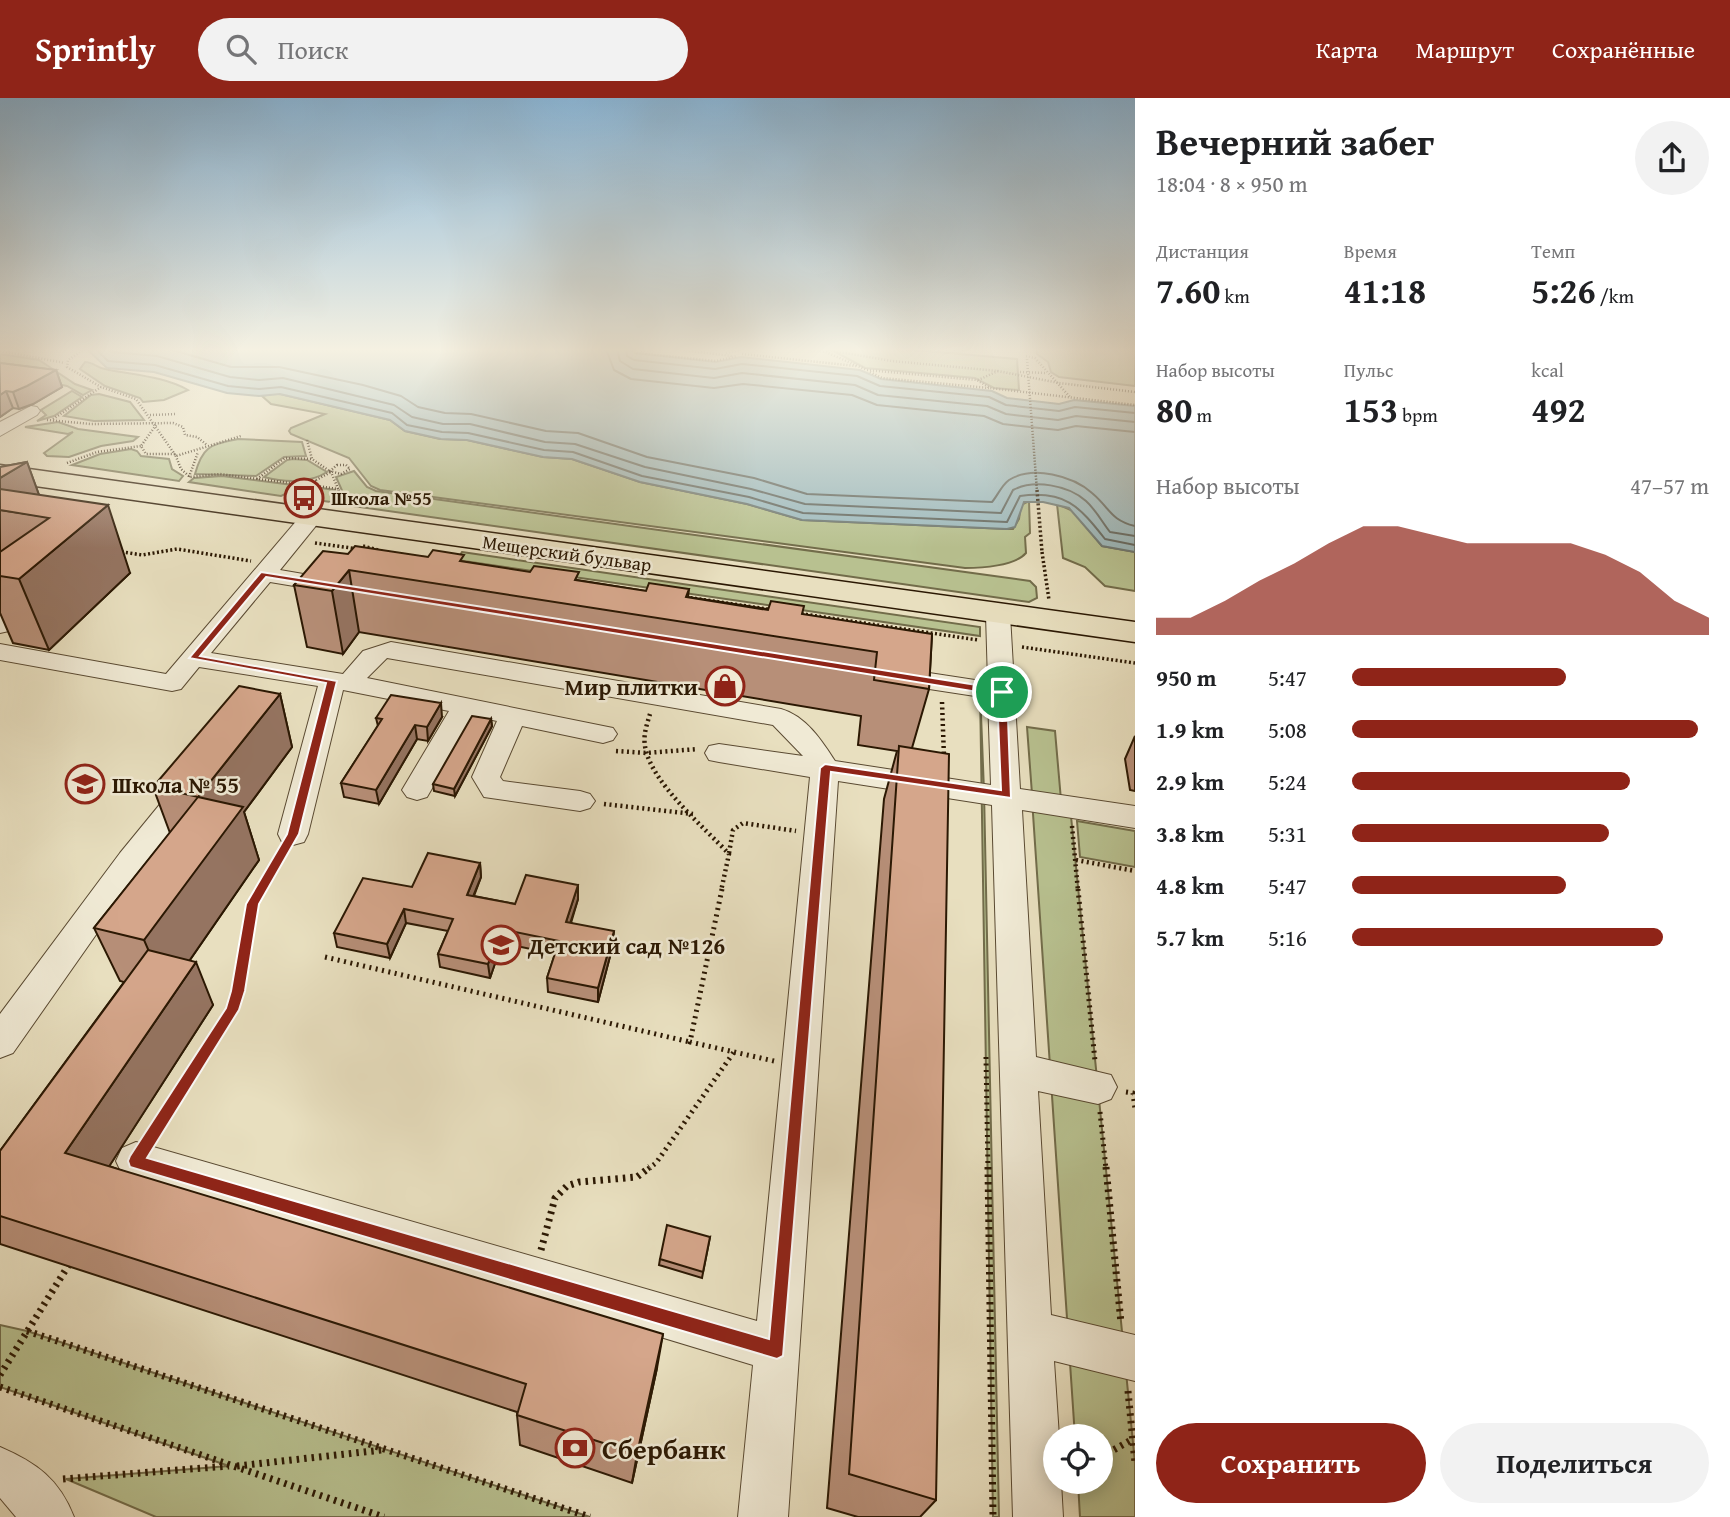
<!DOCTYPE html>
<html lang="ru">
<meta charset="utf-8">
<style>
:root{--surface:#fff;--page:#f2f2f2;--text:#202124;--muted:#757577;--accent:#8f2418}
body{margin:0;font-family:"Gentium Book Plus",serif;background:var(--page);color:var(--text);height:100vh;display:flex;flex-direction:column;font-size:26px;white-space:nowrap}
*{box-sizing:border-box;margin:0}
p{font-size:23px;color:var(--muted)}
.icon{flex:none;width:38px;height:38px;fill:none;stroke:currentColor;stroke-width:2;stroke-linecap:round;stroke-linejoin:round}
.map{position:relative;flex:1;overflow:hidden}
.panel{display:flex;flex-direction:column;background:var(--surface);width:595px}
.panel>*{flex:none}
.buttons{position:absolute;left:1043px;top:1326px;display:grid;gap:14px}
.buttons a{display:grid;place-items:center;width:70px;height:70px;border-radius:50%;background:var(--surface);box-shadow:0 4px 18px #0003;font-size:35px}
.pin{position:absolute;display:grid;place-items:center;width:60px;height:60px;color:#fff;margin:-30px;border:4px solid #fff;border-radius:50%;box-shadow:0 2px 7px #0007}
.round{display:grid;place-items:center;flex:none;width:74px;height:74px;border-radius:37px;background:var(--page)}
.overview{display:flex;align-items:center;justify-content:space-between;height:119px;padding:0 21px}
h1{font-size:38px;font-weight:600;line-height:52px}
.figures{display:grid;grid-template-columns:repeat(3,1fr);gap:10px;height:119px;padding:7px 21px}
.figures div{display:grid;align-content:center}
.figures b{font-size:35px;font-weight:600}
.figures small{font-size:19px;font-weight:400}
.figures p{font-size:19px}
.chart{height:196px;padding:14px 21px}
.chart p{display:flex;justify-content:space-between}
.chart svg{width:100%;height:126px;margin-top:7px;fill:var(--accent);opacity:.7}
.button{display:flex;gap:14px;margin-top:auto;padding:14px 21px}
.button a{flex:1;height:80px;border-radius:42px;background:var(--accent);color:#fff;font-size:28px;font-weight:600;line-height:80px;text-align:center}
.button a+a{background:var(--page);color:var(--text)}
ul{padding:0 21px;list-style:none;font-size:23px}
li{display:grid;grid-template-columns:112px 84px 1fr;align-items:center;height:52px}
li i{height:18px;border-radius:9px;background:var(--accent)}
header{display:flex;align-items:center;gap:42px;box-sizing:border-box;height:98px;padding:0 35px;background:var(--accent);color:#fff}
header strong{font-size:33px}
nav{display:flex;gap:38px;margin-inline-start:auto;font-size:24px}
.search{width:490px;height:63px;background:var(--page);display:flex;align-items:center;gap:18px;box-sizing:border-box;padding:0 24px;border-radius:38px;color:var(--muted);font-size:26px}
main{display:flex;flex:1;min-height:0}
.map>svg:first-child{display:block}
.green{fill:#b8c190;stroke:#726c4a;stroke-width:2}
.water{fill:#9db9bd;stroke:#6f7973;stroke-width:2}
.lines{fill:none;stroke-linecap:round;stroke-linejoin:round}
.shore{stroke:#646860;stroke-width:2}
.minor-casing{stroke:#5a4a32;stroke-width:2}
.major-casing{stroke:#2b1803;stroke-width:3}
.path-far4{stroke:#2b1803;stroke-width:2.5;stroke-dasharray:1 2;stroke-linecap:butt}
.path-far3{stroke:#2b1803;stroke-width:3.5;stroke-dasharray:2 2.5;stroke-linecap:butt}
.path-far2{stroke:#2b1803;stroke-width:4.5;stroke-dasharray:2 3.5;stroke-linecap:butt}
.path-far1{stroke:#2b1803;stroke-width:5;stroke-dasharray:2 4.5;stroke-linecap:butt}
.path{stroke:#2b1803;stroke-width:7;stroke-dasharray:2.5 5;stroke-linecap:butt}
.minor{fill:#f0ead5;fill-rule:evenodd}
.major{fill:#e8dfbf;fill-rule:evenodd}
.path-bridge-far1{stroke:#2b1803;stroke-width:2.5;stroke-dasharray:1 2;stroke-linecap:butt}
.path-bridge{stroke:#2b1803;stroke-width:3.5;stroke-dasharray:2 2.5;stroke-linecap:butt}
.wall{fill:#b78f78;stroke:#2b1803;stroke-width:2}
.shaded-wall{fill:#957461;stroke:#2b1803;stroke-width:2}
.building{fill:#d5a68b;stroke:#2b1803;stroke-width:2}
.route{fill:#8f2418;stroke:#fff;stroke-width:2;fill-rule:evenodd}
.labels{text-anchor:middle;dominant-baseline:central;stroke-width:5;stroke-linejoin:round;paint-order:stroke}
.far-poi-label{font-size:19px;font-weight:bold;fill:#2b1803;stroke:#f0ead5;text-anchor:start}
.far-street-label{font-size:19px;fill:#2b1803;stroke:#f0ead5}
.poi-label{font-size:23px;font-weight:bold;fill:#2b1803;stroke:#f0ead5;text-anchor:start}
.near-poi-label{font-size:28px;font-weight:bold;fill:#2b1803;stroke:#f0ead5;text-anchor:start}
</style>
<header>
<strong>Sprintly</strong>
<div class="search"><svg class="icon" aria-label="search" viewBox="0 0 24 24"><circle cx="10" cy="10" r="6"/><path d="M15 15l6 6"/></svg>Поиск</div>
<nav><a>Карта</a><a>Маршрут</a><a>Сохранённые</a></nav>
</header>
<main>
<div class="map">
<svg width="1135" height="1419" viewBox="0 0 1135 1419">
<rect width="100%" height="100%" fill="#e8dfbf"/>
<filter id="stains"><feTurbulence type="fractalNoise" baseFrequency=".00286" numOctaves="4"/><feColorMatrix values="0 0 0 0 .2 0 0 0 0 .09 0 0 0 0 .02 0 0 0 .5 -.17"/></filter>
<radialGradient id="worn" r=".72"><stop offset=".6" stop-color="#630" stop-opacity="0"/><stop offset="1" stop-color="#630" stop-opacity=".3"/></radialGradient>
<g class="green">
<path d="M830 251H903L1017 261 1019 292 994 290 975 280 865 270Z"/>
<path d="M1036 251H1135V288L1059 279 1051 274 1048 264 1037 256Z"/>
<path d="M0 256 39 262 75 286 92 292 83 297 67 288 0 274Z"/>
<path d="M85 264C93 264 97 270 105 271 133 277 163 278 188 292L164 302 143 304 140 300 105 288 80 271Z"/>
<path d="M72 293 82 299 54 318 37 323 46 317 41 312Z"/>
<path d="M276 295 390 322 405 333 440 341 467 342 543 359 572 361 640 384 747 406 802 422 1007 431H1013L1019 421 1021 407 1029 403 1030 435 1025 439 1026 455C1015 468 981 470 965 470L380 392 371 388 349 360 291 336 289 333 291 330 325 316 271 306 262 298Z"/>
<path d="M99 296 130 304 144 322 94 323 64 318 91 297Z"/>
<path d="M58 324 78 331 138 339 133 343 101 348 69 359 47 358 44 355 73 334 68 336 25 329Z"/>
<path d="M238 341 302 344 306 358 284 359 256 378 195 376C203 347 211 347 238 341Z"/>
<path d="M131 351 137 353 141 358 169 361 172 371 183 378 179 383 72 367 100 356Z"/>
<path d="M293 361 307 362 327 374C309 386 283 384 264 379L287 362Z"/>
<path d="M354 373 367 389 376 393 1030 483 1036 489 1037 500 1029 504 353 408 348 406 336 379Z"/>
<path d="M222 378 293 387 296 391 281 398 189 384 194 380Z"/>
<path d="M321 390 335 392 339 405 292 399 303 393Z"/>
<path d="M1057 406 1073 413 1102 448 1135 454V493L1105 488 1085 469 1063 460Z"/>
<path d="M462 454 980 529V538L457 462Z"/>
<path d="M980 591 984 693 999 1419H993Z"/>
<path d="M1027 629 1055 633 1061 702 1032 696Z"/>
<path d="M1032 701 1070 708 1135 1365V1419H1080L1078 1384H1101V1339H1075Z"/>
<path d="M1077 723 1135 733V769L1080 759Z"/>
<path d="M0 1227 27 1233 590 1419H156L66 1381 229 1368 0 1289Z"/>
</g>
<path class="water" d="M87 251H629L635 255 716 264 741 259 860 272 881 281 992 293 1007 300 1059 306 1074 302 1135 308V454L1102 448 1069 410 1043 404H1024L1015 429 1007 431 802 422 747 406 640 384 572 361 543 359 467 342 441 341 405 333 390 322 280 296 259 298 227 295 154 274 107 270Z"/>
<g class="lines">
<g class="shore">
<path d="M96 251 108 263 155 267 228 288 259 291 281 289 392 315 407 327 442 334 468 335 544 352 573 354 642 378 749 399 803 415 1007 424 1020 398C1065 392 1079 408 1105 441L1135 447"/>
<path d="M109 251 112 254 157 258 230 279 259 282 283 280 394 307 412 319 443 326H470L545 344 575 346 645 369 751 391 805 406 1001 415 1013 392C1034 381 1068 387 1086 403 1096 412 1102 424 1110 434L1135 438"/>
<path d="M169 251 231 269H279L363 287 401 298 418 309 445 315 471 316 546 333 578 335 647 359 754 380 807 396 992 404C998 397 1001 388 1009 382 1033 367 1073 378 1092 395 1110 410 1110 422 1135 428"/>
<path d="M606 251 614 272 631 281 714 290 743 286 852 297 877 307 984 318 1003 326 1058 332 1076 328 1135 334"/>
<path d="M617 251 620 263 633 271 714 280 742 275 855 287 878 297 987 308 1006 316 1058 322 1076 318 1135 324"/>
<path d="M626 251 627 258 634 262 715 271 742 266 857 278 880 288 989 299 1006 307 1059 313 1075 309 1135 315"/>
</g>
<defs>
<g id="minor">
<path d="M31 308 37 309 40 313 37 317 0 338V324Z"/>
<path d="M312 413 320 414 323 419 280 472 344 483 348 488 344 493 336 495 270 484 211 555 343 576 363 553 391 544 781 611C806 618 822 643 835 663L991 687 988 600 890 585 881 583 877 577 881 571 890 569 988 584 986 517 989 512 998 510 1007 512 1010 517 1020 691 1135 708V730L1022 712 1036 959 1111 977 1117 989 1111 1001 1098 1006 1038 993 1051 1217 1135 1237V1283L1054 1263 1059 1339H1055V1384H1061L1063 1419H1013L992 707 838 683 788 1419H738L753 1267 122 1076 116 1063 122 1050 136 1044 757 1223 810 679 719 664 709 662 705 655 709 648 719 646 803 658 773 627 387 560 367 580 613 630 617 636 613 642 603 645 522 628 500 679 503 683 580 693 590 696 595 703 590 710 580 713 484 699 472 679 497 623 474 618 427 699 417 702 407 699 402 692 449 613 343 592 308 736 304 744 293 747 282 744 278 736 318 588 199 569 181 591 172 593 0 562V546L166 576 304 414Z"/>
<path d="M0 517 13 520 16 525 9 533 0 535Z"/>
<path d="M189 680 199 683 204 690 199 697 142 771 13 955 0 960V916L120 755 179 683Z"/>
<path d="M0 1349C37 1365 59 1381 74 1419H16L0 1400Z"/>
</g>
<path id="major" d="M0 367 1135 524V544L0 383Z"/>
</defs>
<use href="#minor" class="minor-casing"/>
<use href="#major" class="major-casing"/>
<g class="path-far4">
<path d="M85 251 68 262 67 269 101 289 136 301 176 358 241 338"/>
<path d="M632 251 637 255 716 263 737 258"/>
<path d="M674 251 732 258"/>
<path d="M802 251 826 254 867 272 977 282 990 290 1135 307"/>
<path d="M828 252 892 263 998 273 1059 285 1135 294"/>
<path d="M0 253 65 265"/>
<path d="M641 253 671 251"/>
<path d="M726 255 743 251"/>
<path d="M742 256 856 268"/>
<path d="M1026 258 1035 260 1070 299"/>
<path d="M870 274 882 280 989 290"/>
<path d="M1020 274 1046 275"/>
<path d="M978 282 998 273"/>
<path d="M150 317 177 316"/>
<path d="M53 321 101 289"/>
<path d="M47 322 91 326 173 325 183 329 185 337 197 339 207 347"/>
<path d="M156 327 141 348 146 356H175L181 371 190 379 220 376 298 386"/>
<path d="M307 342 312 361 331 374 339 393"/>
<path d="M67 365 97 354 141 348"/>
<path d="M337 367H346L350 371 341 376 330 373Z"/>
<path d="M189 379 198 354"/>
<path d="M257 381 285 360 312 361"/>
<path d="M306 382 315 383 318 387 309 391 298 389Z"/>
<path d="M316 382 331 374"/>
<path d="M317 388 338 391"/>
</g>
<g class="path-far3">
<path d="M338 392 343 404"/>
<path d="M315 445 359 451"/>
<path d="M363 448 382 453"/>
<path d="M117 453 142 457 177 451 251 463"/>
<path d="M1042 454 1049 502"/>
<path d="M686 499 774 512"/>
<path d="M797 515 978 542"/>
<path d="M1022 549 1135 565"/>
</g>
<g class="path-far2">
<path d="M942 604 944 659"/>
<path d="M650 616C647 626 643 637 645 648 650 684 705 730 729 756L721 793"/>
<path d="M616 653 646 655 698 651"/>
<path d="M604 706 693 716"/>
<path d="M1072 728 1078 793"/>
<path d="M729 755 733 732 743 725 796 733"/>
<path d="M1076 762 1135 773"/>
<path d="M260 793 282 755"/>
</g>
<g class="path-far1">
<path d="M722 791 690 944 774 963"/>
<path d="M1078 791 1095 963"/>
<path d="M325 859 690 944"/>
<path d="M986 959 988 1071"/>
<path d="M1126 994 1133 995 1135 1011"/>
<path d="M1100 1014 1106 1071"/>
<path d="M152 1039 232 912C244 873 240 826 261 791"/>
<path d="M648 1071 656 1065 734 954"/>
</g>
<g class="path">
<path d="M988 1069 993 1419"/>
<path d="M1106 1069 1121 1225"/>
<path d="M541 1152 555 1100 567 1088 579 1084 637 1079 650 1069"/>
<path d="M27 1233 590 1419"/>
<path d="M0 1277 68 1168"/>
<path d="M0 1289 384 1419"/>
<path d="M1128 1293 1135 1365"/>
<path d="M1101 1359 1133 1341"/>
<path d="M237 1368 382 1352"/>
<path d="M63 1381 229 1368"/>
</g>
<use href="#minor" class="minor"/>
<use href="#major" class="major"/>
<path class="path-bridge-far1" d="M1027 261 1037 393"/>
<path class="path-bridge" d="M1037 392 1042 454"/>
</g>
<g class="wall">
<path d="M0 265 56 272 62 289 33 306 19 311 13 310 0 319Z"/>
<path d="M27 364 39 397 130 475 49 552 13 545 0 515V369Z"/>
<path d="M348 456 428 459 465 464 646 493 689 491 688 499 932 536 929 591 912 650 936 1402 920 1419H858L827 1410 884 701 897 653 858 647 861 618 359 534 343 556 307 549 294 487Z"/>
<path d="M280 596 292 649 244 714 259 762 190 862 213 907 109 1068 657 1270 632 1385 520 1347 517 1317V1314L0 1146V1053L124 884 120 883 94 830 170 735 153 689Z"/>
<path d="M442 619 428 643 417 641 379 706 344 699 341 685 378 628 376 620Z"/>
<path d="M491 621 492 628 455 698 434 693 433 686Z"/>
<path d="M1135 638V694V693L1130 692 1125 661Z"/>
<path d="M480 765 481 779 474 798 515 806 578 787V801L571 825 613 847 598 904 548 894 547 880 555 856 502 845 490 880 440 869 438 856 448 833 406 825 390 860 337 849 334 835 412 789Z"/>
<path d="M710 1139 702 1180 659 1167 660 1161Z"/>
</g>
<g class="shaded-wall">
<path d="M56 272 62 289 33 306 19 311 13 294Z"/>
<path d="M6 293 13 310 0 319V297Z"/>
<path d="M27 364 47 419 0 412V380Z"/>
<path d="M108 407 130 475 49 552 19 481Z"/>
<path d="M349 472 359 534 343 556 332 493Z"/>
<path d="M280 596 292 649 244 714 259 762 167 895 144 842 198 699Z"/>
<path d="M441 605 442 619 428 643 427 629Z"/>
<path d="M491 621 492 628 455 698 454 691Z"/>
<path d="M415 627 417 641 379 706 376 692Z"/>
<path d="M480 765 481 779 468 811 467 797Z"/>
<path d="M578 787V801L566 838V824Z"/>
<path d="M404 811 406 825 390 860 387 846Z"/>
<path d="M501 831 502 845 490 880 488 866Z"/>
<path d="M614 833 613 847 598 904V890Z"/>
<path d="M196 864 213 907 92 1095 65 1055Z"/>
<path d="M663 1236 657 1270 632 1385 637 1356Z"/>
</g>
<g class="building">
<path d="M0 265 56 272 27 288 13 294 6 293 0 297Z"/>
<path d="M27 364 0 380V369Z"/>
<path d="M0 391 108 407 19 481 0 478V454L49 420 0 412Z"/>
<path d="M355 448 428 459 433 452 464 457 460 463 530 474 534 468 579 474 575 482 646 493 649 485 689 491 686 499 768 512 771 503 804 508 802 516 932 536 929 591 874 582 877 554 349 472 332 493 294 487 323 453 348 456Z"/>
<path d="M239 588 280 596 198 699 153 689Z"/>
<path d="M391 597 441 605 427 629 415 627 376 692 341 685 382 621 376 620Z"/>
<path d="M472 618 491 621 454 691 433 686Z"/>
<path d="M899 648 949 656 936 1402 849 1376Z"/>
<path d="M198 699 243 709 144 842 94 830Z"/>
<path d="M428 755 480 765 467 797 515 806 526 777 578 787 566 824 614 833 598 890 547 880 559 843 501 831 488 866 438 856 453 821 404 811 387 846 334 835 363 780 412 789Z"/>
<path d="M148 852 196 864 65 1055 663 1236 637 1356 517 1317 526 1286 0 1118V1053Z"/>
<path d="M667 1127 710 1139 703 1174 660 1161Z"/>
</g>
<linearGradient id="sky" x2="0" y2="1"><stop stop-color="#8ab6d7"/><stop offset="0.56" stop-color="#f5f1e2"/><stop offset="1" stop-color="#f5f1e2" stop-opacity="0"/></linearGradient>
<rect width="1135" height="450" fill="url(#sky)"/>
<path class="route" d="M261 474 1002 591 1007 594 1011 700 831 674 783 1258 777 1261 130 1069 128 1063 130 1058 226 910 231 893 246 806 287 736 326 585 189 560ZM266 479 997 597 1001 692 825 666 820 670 769 1241 147 1060 239 912 245 893 259 806 299 736 337 583 200 558Z"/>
<defs>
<symbol id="bus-ring" viewBox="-11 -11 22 22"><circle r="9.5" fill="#f0ead5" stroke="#8f2418" stroke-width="1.5"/><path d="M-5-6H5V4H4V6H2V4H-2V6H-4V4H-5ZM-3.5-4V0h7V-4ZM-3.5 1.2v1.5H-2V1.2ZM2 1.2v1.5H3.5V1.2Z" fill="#8f2418"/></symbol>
<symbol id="shop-ring" viewBox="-11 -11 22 22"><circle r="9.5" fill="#f0ead5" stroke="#8f2418" stroke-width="1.5"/><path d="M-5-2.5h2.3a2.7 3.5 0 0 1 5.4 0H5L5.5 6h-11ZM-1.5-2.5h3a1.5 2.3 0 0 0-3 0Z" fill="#8f2418"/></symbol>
<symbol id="school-ring" viewBox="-11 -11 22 22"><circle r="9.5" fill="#f0ead5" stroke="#8f2418" stroke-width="1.5"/><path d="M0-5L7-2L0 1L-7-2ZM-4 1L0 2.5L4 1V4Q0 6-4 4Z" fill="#8f2418"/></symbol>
<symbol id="bank-ring" viewBox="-11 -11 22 22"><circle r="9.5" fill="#f0ead5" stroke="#8f2418" stroke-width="1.5"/><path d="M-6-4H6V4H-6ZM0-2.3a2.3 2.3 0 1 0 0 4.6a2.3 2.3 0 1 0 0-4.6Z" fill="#8f2418"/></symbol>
</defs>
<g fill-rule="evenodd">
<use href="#bus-ring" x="282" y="378" width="44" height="44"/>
<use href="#shop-ring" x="703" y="566" width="44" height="44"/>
<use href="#school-ring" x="63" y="664" width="44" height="44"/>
<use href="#school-ring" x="479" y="825" width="44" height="44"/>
<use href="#bank-ring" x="553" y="1328" width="44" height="44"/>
</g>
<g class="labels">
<g class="far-poi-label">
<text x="331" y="400">Школа №55</text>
</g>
<g class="far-street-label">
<text transform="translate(567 455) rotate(8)">Мещерский бульвар</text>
</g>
<g class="poi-label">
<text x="698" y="588" text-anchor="end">Мир плитки</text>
<text x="112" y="686">Школа № 55</text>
<text x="528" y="847">Детский сад №126</text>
</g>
<g class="near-poi-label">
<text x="602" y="1350">Сбербанк</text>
</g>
</g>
<rect width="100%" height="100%" filter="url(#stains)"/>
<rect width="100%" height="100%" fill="url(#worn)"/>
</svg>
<div class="buttons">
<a><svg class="icon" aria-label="locate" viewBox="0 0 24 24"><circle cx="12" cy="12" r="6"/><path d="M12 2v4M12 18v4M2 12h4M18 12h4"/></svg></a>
</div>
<div class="pin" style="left:1002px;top:594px;background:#1e9e55"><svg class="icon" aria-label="arrive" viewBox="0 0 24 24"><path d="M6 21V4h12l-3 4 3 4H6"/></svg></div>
</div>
<section class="panel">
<div class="overview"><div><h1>Вечерний забег</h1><p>18:04 · 8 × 950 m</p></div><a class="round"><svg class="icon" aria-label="share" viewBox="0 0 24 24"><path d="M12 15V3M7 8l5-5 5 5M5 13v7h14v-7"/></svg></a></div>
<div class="figures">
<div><p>Дистанция</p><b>7.60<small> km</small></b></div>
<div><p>Время</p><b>41:18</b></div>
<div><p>Темп</p><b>5:26<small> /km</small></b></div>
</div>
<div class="figures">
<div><p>Набор высоты</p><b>80<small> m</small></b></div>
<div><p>Пульс</p><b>153<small> bpm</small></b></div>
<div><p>kcal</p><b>492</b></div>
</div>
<div class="chart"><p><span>Набор высоты</span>47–57 m</p>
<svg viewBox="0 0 160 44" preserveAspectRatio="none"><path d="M0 44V38L10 38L20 32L30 25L40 19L50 12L60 6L70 6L80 9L90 12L100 12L110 12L120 12L130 16L140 22L150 32L160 38V44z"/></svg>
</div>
<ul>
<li><b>950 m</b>5:47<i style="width:60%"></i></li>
<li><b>1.9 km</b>5:08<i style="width:97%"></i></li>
<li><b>2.9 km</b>5:24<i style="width:78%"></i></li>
<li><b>3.8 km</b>5:31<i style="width:72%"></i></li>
<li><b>4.8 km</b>5:47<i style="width:60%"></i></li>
<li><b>5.7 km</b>5:16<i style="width:87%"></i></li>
</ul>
<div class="button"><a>Сохранить</a><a>Поделиться</a></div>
</section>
</main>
